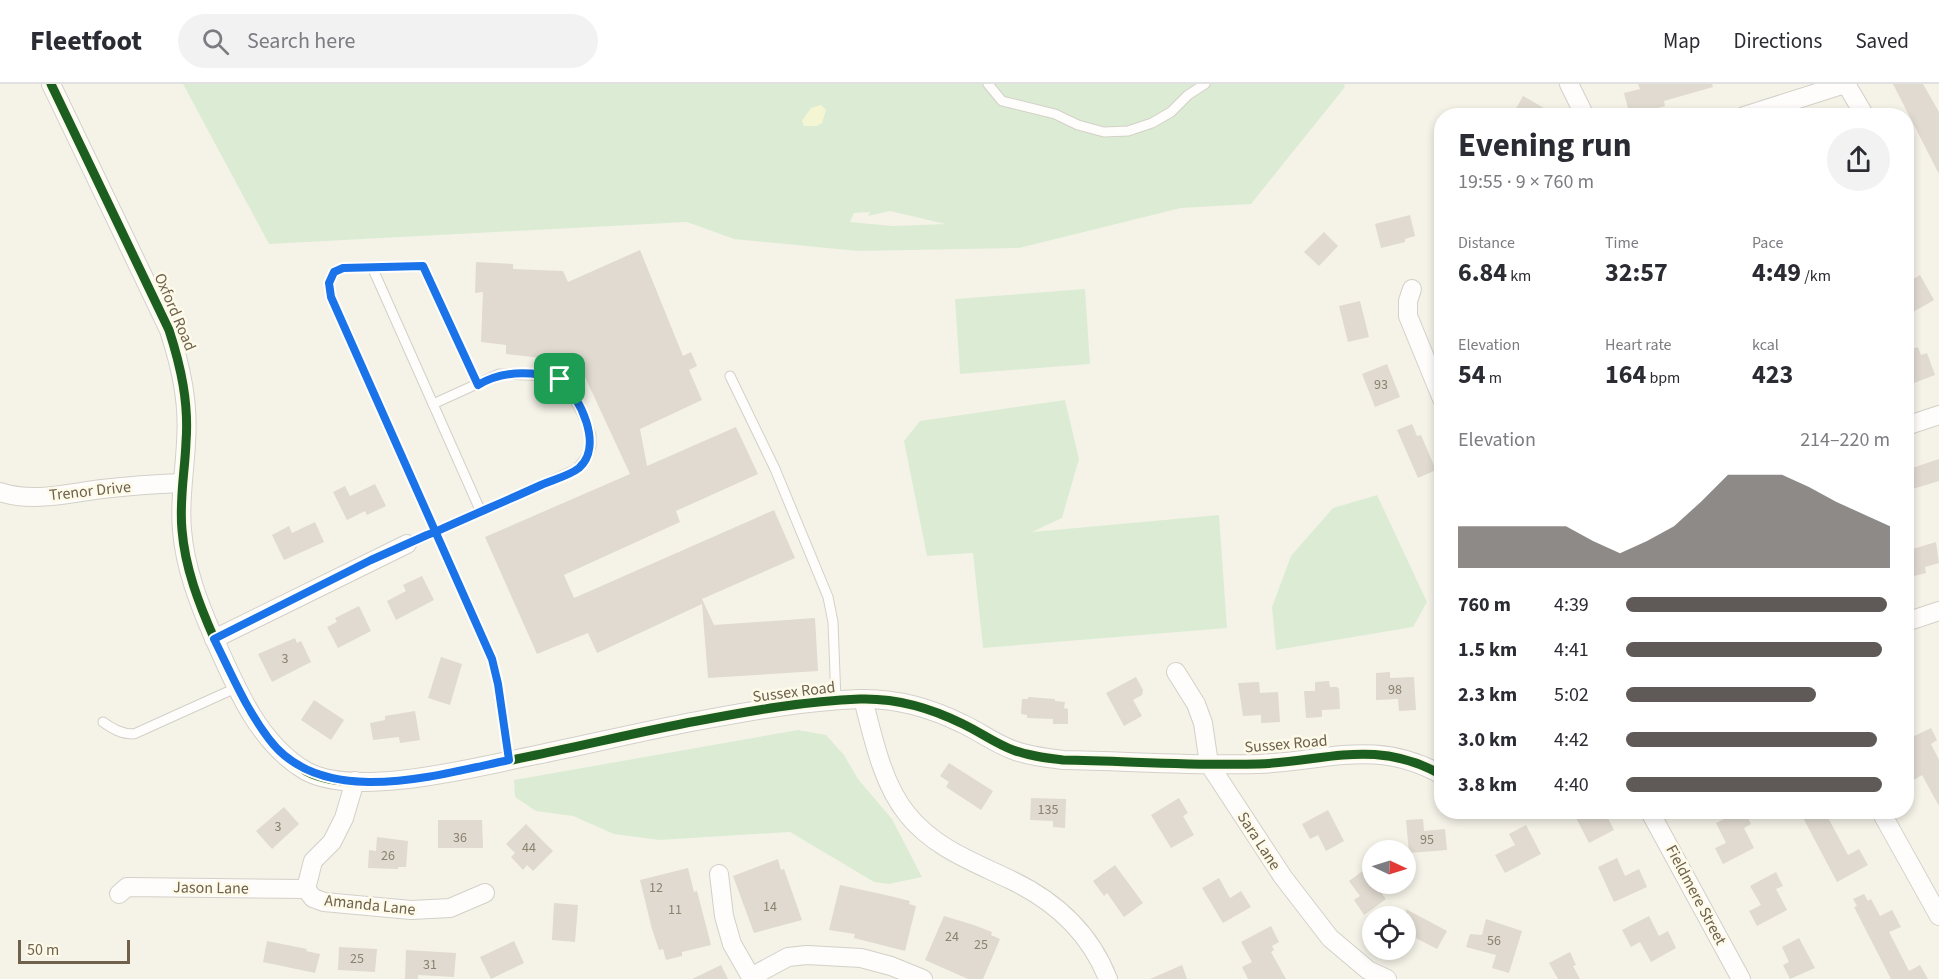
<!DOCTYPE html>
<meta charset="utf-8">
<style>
:root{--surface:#fff;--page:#f2f2f3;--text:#2b2b33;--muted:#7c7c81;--line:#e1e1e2;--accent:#5f5a57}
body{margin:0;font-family:"Source Sans 3",sans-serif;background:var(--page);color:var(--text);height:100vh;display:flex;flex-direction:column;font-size:22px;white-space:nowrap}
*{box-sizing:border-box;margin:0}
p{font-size:20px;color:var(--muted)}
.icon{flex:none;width:33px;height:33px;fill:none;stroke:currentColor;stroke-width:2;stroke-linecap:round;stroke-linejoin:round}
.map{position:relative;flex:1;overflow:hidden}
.panel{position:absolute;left:1434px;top:24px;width:480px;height:711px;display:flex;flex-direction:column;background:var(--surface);border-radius:24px;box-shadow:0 3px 9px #0003}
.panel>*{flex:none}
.needle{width:39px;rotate:94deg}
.buttons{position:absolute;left:1362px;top:756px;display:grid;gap:12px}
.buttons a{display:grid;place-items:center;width:54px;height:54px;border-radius:50%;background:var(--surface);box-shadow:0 3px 9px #0003;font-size:30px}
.scale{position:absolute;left:18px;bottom:15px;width:112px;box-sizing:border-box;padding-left:6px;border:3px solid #6f614c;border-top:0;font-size:16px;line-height:21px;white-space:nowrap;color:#6f614c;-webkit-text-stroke:4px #fdfae9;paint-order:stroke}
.pin{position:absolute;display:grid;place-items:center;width:51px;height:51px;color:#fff;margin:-26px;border-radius:12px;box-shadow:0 3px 9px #0006}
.round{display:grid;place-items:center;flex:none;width:63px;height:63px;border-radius:32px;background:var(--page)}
.headline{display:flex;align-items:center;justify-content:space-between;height:102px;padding:0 24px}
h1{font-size:33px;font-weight:700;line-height:45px}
.figures{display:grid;grid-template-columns:repeat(3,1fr);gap:9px;height:102px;padding:6px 24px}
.figures div{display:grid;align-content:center}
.figures b{font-size:26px;font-weight:700}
.figures small{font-size:16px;font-weight:400}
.figures p{font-size:16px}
.chart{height:168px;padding:12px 24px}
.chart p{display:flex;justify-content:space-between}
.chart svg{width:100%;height:108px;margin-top:6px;fill:var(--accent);opacity:.7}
ul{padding:0 24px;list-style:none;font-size:20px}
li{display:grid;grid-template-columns:96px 72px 1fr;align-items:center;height:45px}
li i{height:15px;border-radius:8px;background:var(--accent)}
header{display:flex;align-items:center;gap:36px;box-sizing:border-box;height:84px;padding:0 30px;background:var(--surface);border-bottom:2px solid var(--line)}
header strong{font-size:28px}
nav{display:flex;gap:33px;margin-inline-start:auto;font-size:21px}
.search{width:420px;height:54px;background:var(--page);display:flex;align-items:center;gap:15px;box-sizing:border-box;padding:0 21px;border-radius:33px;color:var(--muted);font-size:22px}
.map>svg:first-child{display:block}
.green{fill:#dcecd4;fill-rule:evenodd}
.sand{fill:#f4f5d2}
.building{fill:#e0dad0}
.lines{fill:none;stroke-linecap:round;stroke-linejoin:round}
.service-casing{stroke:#d3d0c7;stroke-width:11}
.minor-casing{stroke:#d3d0c7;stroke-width:20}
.service{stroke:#fefdfc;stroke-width:9}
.minor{stroke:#fefdfc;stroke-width:18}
.cycleway-casing{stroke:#fdfae9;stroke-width:13}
.cycleway{stroke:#1b5e20;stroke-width:9}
.route-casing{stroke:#fff;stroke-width:12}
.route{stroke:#1a73e8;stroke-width:8}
.labels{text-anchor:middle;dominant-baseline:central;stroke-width:5;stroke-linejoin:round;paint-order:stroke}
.number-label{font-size:14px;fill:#8d816f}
.street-label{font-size:16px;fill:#6f614c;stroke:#fdfae9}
</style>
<header>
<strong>Fleetfoot</strong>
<div class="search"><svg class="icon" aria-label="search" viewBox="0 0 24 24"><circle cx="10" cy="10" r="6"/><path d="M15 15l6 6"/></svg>Search here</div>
<nav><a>Map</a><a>Directions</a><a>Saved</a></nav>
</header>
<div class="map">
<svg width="1939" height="895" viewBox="0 0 1939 895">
<rect width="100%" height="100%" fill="#f5f3e8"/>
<g class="green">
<path d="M183 0H1344L1345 3 1251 120 1181 124 1019 164 858 167 734 155 687 138 269 160ZM890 127 945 140H946L893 142 850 138 854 129 870 128 868 132Z"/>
<path d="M1085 205 1090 280 960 290 955 215Z"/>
<path d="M1065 316 1079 375 1062 434 1032 448 1219 431 1227 544 983 564 973 469 927 472 904 357 920 337Z"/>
<path d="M1377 411 1427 518 1413 543 1276 566 1272 523 1291 472 1333 424Z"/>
<path d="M798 646 826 651 844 671 858 695 892 735 922 793 889 800 874 798 790 748 659 756 614 750 573 732 536 727 515 713 514 696Z"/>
</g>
<path class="sand" d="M821 21 826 26 822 39 817 42H804L802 37 811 24Z"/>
<g class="building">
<path d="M1638 0H1712L1713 3 1664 17 1665 22 1630 32 1624 9 1640 5Z"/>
<path d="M1893 0H1923L1939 28V90Z"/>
<path d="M1523 12 1544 24 1539 32H1512Z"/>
<path d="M1410 131 1415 152 1405 155V158L1381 164 1375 140Z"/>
<path d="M1324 148 1338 162 1319 182 1304 168Z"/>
<path d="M640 166 683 272 691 268 697 282 689 286 702 316 640 345 647 382 736 343 758 390 676 427 680 438 564 491 574 514 774 426 795 474 702 515 714 541 815 534 818 587 708 594 702 520 597 569 588 549 537 570 485 453 630 390 578 278 506 270V261L481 258 483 208 475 209 476 178 513 180V185L563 187 568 198Z"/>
<path d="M1920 191 1934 216 1906 232V199Z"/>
<path d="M1360 217 1369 253 1348 258 1339 222Z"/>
<path d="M1918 263 1921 271 1927 269 1935 291 1906 302V267Z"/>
<path d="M1387 280 1400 313 1375 323 1362 290Z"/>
<path d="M1412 340 1417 352 1421 351 1436 386 1418 394 1397 346Z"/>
<path d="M1939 375V397L1906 407V386Z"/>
<path d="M375 400 386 422 367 431 365 427 347 436 333 408 345 402 350 412Z"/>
<path d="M315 438 324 458 284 476 272 451 289 442 292 449Z"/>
<path d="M1936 458 1939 479 1925 483 1926 489 1910 493 1906 482V467Z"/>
<path d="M422 492 434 516 396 536 387 517 406 507 403 501Z"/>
<path d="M359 522 371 547 338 564 327 543 337 538 335 534Z"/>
<path d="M295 554 297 559 301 557 311 578 272 598 258 570Z"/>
<path d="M441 573 462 580 450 621 428 614Z"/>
<path d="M1390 588V594L1414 593 1416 626 1399 627 1398 615 1376 616V589Z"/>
<path d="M1136 593 1143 606 1142 611 1133 616 1142 632 1124 642 1106 609Z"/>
<path d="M1329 597 1330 603H1337L1339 605 1340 625 1322 626V633L1306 634 1304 607H1315V598Z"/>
<path d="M1259 598 1260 609 1278 608 1280 638 1261 639V631L1243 632 1238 599Z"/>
<path d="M1028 613 1055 615V617L1065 618 1064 624 1068 625V640H1053V635L1027 634V631L1021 630 1022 615H1028Z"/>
<path d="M314 616 344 636 331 656 301 636Z"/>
<path d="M415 627 420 656 400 659 399 653 373 656 370 639 385 636V632Z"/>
<path d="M1931 644 1937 656 1931 660 1939 676V722L1922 691 1912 697 1906 687V680L1914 676 1906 656Z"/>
<path d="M949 679 993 707 981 726 946 703 949 698 940 692Z"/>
<path d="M1031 714 1066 715 1065 744 1053 743V737L1030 736Z"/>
<path d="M1179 714 1188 729 1183 732 1194 751 1171 764 1151 731Z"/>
<path d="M284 723 299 740 272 765 256 747Z"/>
<path d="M1328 726 1344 757 1326 767 1318 751 1310 755 1302 740Z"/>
<path d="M1573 728H1597L1600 733 1606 730 1614 746 1589 759Z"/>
<path d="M1738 728H1745L1751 740 1744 744 1754 764 1723 780 1715 764 1726 759 1716 739Z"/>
<path d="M1800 728H1825L1848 771 1859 765 1868 781 1837 798Z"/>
<path d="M1423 735 1424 747 1445 745 1447 766 1409 769 1406 736Z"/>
<path d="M438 736H482L483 764H438Z"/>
<path d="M526 740 553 767 533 787 527 781 523 786 511 773 515 769 506 760Z"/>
<path d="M1526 741 1541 770 1505 789 1495 771 1515 761 1509 750Z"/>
<path d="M377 753 408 757 406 783H398V785L368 784 369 766 376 767Z"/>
<path d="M1617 774 1625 792 1639 785 1647 803 1614 818 1598 783Z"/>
<path d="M778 775 781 786 784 785 802 836 754 849 733 792Z"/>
<path d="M1115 781 1143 819 1124 833 1107 809 1104 812 1093 797Z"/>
<path d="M688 784 694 808 697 807 711 861 682 868V872L666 876 663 865 659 866 652 845 640 796Z"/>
<path d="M1364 786 1386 815 1364 831 1354 816 1360 812 1349 797Z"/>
<path d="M1776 788 1783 802 1776 805 1787 826 1757 842 1749 827 1761 821 1750 802Z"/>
<path d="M1219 794 1230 814 1241 807 1251 823 1223 839 1202 804Z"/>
<path d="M840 801 890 812 910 817 909 820 916 822 905 867 854 854 855 850 829 846Z"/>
<path d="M1864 810 1868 817 1871 815 1880 832 1892 826 1901 843 1889 848 1909 887 1920 881 1928 895H1891L1854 823 1857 822 1853 815Z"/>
<path d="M554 819 578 821 575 858 552 856Z"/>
<path d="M1406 825 1447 847 1437 865 1406 849Z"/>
<path d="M944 832 974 841 992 848 991 851 1000 855 983 895H968L925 876Z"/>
<path d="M1649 832 1659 852 1668 847 1676 864 1651 878 1640 858 1631 863 1622 846Z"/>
<path d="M1486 835 1522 847 1509 889 1492 884 1496 871 1466 863 1470 850 1482 851Z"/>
<path d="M1271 842 1279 858 1272 862 1274 866 1271 868 1286 895H1248L1242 883 1252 878 1241 858Z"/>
<path d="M1799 854 1815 884 1790 895 1783 881 1789 878 1782 863Z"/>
<path d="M267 857 307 865 306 867 320 870 315 889 263 878Z"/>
<path d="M514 857 524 879 491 895 480 873Z"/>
<path d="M339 863 377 865 375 888 338 886Z"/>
<path d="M406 866 456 869 454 893 418 891V895H405Z"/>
<path d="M1570 868 1576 881 1573 882 1580 895H1558L1549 879Z"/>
<path d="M721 881 728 895H692Z"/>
<path d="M1182 881 1187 895H1150Z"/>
</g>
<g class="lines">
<defs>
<g id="service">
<path d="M988 0 1002 17 1055 30 1078 41 1104 48 1128 47 1152 39 1171 28 1188 11 1205 0"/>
<path d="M372 183 343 184 334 188 329 199 331 213 492 575 498 601 509 676"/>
<path d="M730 292 775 385 828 513 833 538 836 617"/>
<path d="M433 320 372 183 423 182 478 301"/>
<path d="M407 460 577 385 588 371 591 362V351L586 337 567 301 560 295 550 292 499 290 433 320 481 428"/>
<path d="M103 638C113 645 121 650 134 650L238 603"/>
</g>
<g id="minor">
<path d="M51 0 169 246C181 283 189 319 186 358 185 387 179 416 182 446 185 484 199 520 214 554 235 602 259 660 306 687 357 715 480 682 536 671 590 660 643 647 697 637 750 627 805 617 860 615 896 614 931 624 963 640 980 648 996 660 1013 666 1029 672 1046 674 1063 676 1128 677 1194 682 1259 680 1328 677 1376 654 1442 691"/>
<path d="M1569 0 1585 32"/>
<path d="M1846 0 1865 32"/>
<path d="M1744 32 1845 0"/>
<path d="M1412 205 1408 217V232L1442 315"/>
<path d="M1906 342 1939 331"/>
<path d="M0 408C33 419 69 409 102 405 128 402 155 400 181 399"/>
<path d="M1906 538 1939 527"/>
<path d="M214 555 407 460"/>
<path d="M1176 588 1196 620 1203 639 1209 680 1283 793 1330 854 1368 886 1387 895"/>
<path d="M863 615C873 653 882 699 907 730 934 764 974 778 1011 796 1055 817 1090 849 1108 895"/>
<path d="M355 697 344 734 332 758 313 777 306 805 313 814 324 818 411 826 450 824 485 809"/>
<path d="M1650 728 1741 895"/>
<path d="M1881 728 1939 832"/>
<path d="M719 790 724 832 732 860 752 895"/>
<path d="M119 810 127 803 306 805"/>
<path d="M751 893 788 873 807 871 861 874 891 882 923 895"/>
</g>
</defs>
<use href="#service" class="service-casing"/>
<use href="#minor" class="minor-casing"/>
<use href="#service" class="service"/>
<use href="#minor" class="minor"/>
<defs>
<path id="cycleway" d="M51 0 169 246C181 283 189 319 186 358 185 387 179 416 182 446 185 484 199 520 214 554 235 602 259 660 306 687 357 715 480 682 536 671 590 660 643 647 697 637 750 627 805 617 860 615 896 614 931 624 963 640 980 648 996 660 1013 666 1029 672 1046 674 1063 676 1128 677 1194 682 1259 680 1328 677 1376 654 1442 691"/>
</defs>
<use href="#cycleway" class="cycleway-casing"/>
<use href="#cycleway" class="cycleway"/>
</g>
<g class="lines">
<defs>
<path id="route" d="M560 295C580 313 604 362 579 384 569 392 552 396 541 401 506 417 470 432 435 448L427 451 371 476 214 555C231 589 246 625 269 655 322 726 437 691 509 676L498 600 492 575 331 213 329 199 334 188 343 184 423 182 478 301C503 286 532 287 560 295"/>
</defs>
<use href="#route" class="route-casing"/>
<use href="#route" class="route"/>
</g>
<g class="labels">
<g class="number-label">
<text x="1381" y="301">93</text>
<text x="285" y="575">3</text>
<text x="1395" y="606">98</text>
<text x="1048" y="726">135</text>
<text x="278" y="743">3</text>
<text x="460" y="754">36</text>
<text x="1427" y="756">95</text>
<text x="529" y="764">44</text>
<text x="388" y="772">26</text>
<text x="656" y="804">12</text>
<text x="770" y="823">14</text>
<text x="675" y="826">11</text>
<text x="952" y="853">24</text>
<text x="1494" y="857">56</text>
<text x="981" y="861">25</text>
<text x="357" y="875">25</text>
<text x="430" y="881">31</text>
</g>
<g class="street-label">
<text transform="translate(175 228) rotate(67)">Oxford Road</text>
<text transform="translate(90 407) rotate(-6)">Trenor Drive</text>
<text transform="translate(794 608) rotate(-7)">Sussex Road</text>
<text transform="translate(1286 660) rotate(-5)">Sussex Road</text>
<text transform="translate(1259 757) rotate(57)">Sara Lane</text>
<text transform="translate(211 804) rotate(1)">Jason Lane</text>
<text transform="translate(1696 811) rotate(62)">Fieldmere Street</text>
<text transform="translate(370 821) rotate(6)">Amanda Lane</text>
</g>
</g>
</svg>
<div class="buttons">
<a><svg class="needle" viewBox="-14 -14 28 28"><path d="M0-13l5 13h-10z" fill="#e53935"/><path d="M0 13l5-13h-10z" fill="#7c7c81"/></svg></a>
<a><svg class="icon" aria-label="locate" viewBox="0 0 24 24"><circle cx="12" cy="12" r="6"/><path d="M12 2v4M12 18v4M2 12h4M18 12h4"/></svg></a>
</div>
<div class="scale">50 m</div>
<div class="pin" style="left:560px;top:295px;background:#1e9e55"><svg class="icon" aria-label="arrive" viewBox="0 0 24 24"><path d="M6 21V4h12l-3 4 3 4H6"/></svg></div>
<section class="panel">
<div class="headline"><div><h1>Evening run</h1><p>19:55 · 9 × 760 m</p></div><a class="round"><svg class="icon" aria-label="share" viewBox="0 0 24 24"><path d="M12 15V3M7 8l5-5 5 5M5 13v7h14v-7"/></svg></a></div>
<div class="figures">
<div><p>Distance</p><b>6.84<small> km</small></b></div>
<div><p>Time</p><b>32:57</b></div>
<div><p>Pace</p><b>4:49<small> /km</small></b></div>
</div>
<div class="figures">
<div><p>Elevation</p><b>54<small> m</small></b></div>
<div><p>Heart rate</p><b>164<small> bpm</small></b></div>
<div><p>kcal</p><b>423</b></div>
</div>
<div class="chart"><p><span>Elevation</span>214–220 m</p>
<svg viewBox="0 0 160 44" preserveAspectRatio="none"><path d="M0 44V27L10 27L20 27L30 27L40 27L50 33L60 38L70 33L80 27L90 17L100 6L110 6L120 6L130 11L140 17L150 22L160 27V44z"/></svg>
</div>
<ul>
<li><b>760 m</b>4:39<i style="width:99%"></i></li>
<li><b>1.5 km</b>4:41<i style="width:97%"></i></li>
<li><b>2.3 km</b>5:02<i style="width:72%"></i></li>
<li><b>3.0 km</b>4:42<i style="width:95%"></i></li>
<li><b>3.8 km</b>4:40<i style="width:97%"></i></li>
</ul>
</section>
</div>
